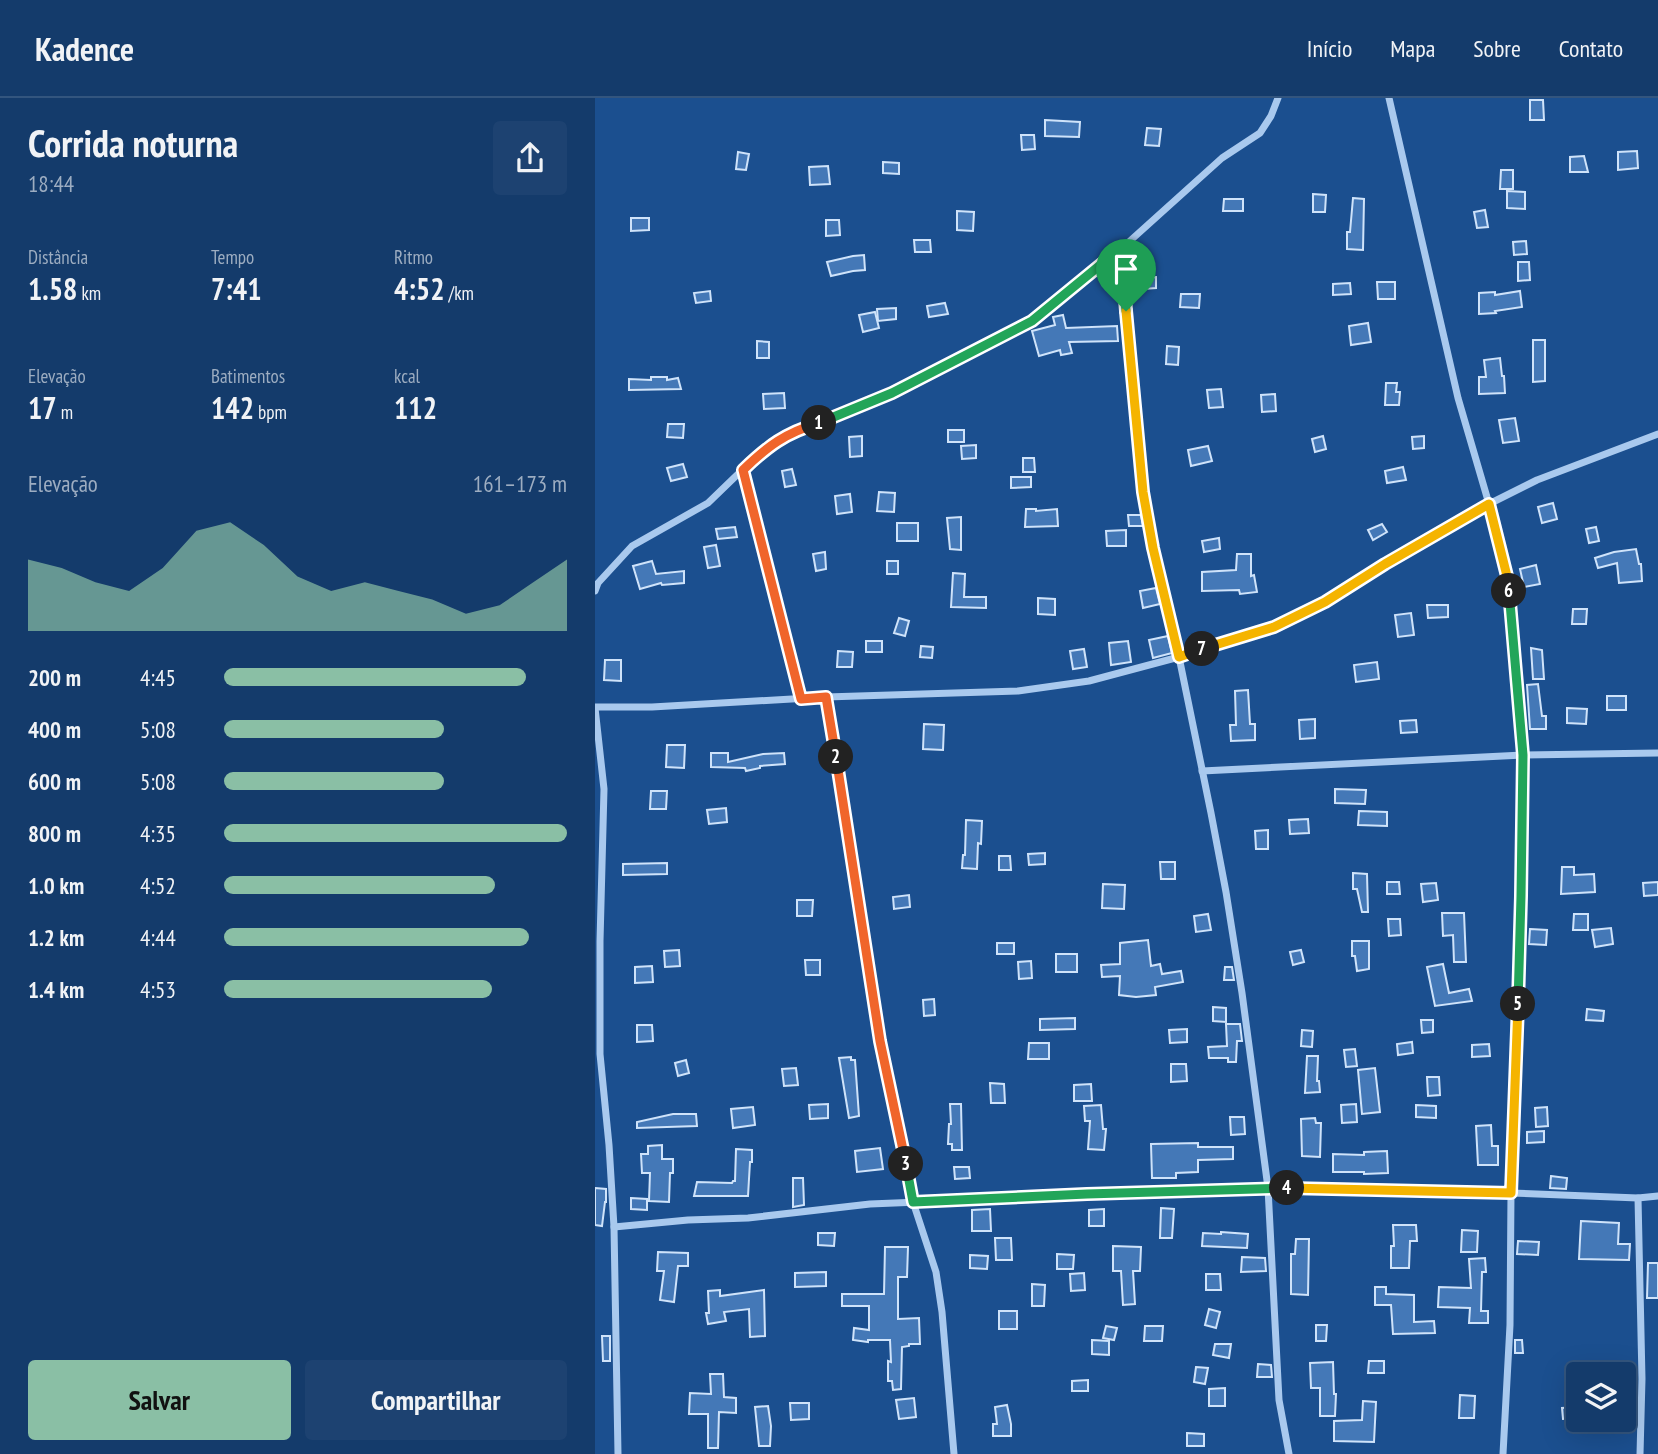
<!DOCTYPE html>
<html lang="pt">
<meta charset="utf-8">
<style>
:root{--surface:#143b6b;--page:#1d4271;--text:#f1f3f6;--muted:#9dadc1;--line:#33557e;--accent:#8abfa5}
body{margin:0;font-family:"PT Sans Narrow",sans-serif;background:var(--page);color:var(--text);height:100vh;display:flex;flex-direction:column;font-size:26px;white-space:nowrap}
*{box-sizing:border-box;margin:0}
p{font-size:23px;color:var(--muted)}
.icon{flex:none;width:38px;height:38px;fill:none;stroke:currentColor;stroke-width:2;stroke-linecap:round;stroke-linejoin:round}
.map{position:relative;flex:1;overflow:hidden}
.drawer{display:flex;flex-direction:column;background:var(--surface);width:595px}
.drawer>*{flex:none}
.buttons{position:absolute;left:971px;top:1264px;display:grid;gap:14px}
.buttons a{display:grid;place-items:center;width:70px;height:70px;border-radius:7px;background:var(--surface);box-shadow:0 7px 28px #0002,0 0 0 2px var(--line);font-size:35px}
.pin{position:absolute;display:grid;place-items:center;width:60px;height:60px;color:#fff;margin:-72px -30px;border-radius:50% 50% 50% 0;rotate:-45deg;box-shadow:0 0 7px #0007}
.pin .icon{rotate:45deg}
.km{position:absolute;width:35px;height:35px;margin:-18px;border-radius:50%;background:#222;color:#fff;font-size:19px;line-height:35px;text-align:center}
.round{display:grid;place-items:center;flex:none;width:74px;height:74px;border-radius:7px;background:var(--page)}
.head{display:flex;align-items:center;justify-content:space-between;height:119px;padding:0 28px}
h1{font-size:38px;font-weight:700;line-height:52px}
.figures{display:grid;grid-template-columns:repeat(3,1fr);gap:10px;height:119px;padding:7px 28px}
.figures div{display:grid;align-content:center}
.figures b{font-size:30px;font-weight:700}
.figures small{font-size:19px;font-weight:400}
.figures p{font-size:19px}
.chart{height:196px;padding:14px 28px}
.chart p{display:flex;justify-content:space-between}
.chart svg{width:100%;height:126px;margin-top:7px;fill:var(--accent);opacity:.7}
.action{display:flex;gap:14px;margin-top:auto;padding:14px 28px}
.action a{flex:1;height:80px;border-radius:7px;background:var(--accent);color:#111;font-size:28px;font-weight:700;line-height:80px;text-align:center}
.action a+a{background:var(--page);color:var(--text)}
ul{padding:0 28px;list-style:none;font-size:23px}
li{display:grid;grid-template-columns:112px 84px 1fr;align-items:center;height:52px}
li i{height:18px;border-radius:9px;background:var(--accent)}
header{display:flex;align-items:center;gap:42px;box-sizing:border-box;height:98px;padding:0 35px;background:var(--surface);border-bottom:2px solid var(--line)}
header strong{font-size:33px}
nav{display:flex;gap:38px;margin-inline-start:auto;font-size:24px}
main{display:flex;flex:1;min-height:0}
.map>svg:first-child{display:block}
.building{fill:#4478b7;stroke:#cfe3fa;stroke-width:2}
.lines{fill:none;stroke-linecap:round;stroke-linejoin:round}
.street{stroke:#a9c9ee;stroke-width:7}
.split-1-casing{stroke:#fff;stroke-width:14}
.split-2-casing{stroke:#fff;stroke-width:14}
.split-3-casing{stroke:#fff;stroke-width:14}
.split-4-casing{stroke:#fff;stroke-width:14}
.split-5-casing{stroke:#fff;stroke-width:14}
.split-6-casing{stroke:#fff;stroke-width:14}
.split-7-casing{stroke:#fff;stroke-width:14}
.split-8-casing{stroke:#fff;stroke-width:14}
.split-1{stroke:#22a559;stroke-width:9}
.split-2{stroke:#f0652b;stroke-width:9}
.split-3{stroke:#f0652b;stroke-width:9}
.split-4{stroke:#22a559;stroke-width:9}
.split-5{stroke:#f5b400;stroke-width:9}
.split-6{stroke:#22a559;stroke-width:9}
.split-7{stroke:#f5b400;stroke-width:9}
.split-8{stroke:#f5b400;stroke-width:9}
</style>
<header>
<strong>Kadence</strong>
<nav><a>Início</a><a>Mapa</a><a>Sobre</a><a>Contato</a></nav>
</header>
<main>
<section class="drawer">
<div class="head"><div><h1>Corrida noturna</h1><p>18:44</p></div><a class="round"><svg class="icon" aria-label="share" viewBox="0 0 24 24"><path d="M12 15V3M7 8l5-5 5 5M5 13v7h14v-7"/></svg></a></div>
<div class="figures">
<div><p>Distância</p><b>1.58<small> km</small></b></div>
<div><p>Tempo</p><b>7:41</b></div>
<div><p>Ritmo</p><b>4:52<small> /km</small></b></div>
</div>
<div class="figures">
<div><p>Elevação</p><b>17<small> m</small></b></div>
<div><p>Batimentos</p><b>142<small> bpm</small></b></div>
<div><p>kcal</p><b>112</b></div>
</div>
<div class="chart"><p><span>Elevação</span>161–173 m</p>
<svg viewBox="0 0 160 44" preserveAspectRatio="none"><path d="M0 44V19L10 22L20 27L30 30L40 22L50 9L60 6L70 14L80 25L90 30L100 27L110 30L120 33L130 38L140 35L150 27L160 19V44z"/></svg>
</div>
<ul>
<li><b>200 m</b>4:45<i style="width:88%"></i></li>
<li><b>400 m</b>5:08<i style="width:64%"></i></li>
<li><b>600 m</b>5:08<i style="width:64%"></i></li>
<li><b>800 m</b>4:35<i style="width:100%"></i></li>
<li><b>1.0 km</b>4:52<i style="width:79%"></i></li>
<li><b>1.2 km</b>4:44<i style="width:89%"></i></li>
<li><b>1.4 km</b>4:53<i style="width:78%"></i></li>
</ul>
<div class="action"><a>Salvar</a><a>Compartilhar</a></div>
</section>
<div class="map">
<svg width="1063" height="1356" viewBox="0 0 1063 1356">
<rect width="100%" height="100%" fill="#1b4f8f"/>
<g class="building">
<path d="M935 2H948L949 22H935Z"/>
<path d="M450 22 485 24 484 39 450 38Z"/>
<path d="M552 30 566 31 564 48 550 47Z"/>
<path d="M426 37H439L440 51 427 52Z"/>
<path d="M1042 53 1043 70 1023 72V54Z"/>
<path d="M143 54 154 56 151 72 141 71Z"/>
<path d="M989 58 993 74H975V59Z"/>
<path d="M288 64 304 65V76L288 75Z"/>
<path d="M233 68 235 86 215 87 214 69Z"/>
<path d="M906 72H918V91H905Z"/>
<path d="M912 93 930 94V111L912 110Z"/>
<path d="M718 96 731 97 730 114H718Z"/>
<path d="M758 100 769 101 768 152 752 151V134H755Z"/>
<path d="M629 101H648V113H628Z"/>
<path d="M890 112 893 129 882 130 879 114Z"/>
<path d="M362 113 379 114 378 133 362 132Z"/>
<path d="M36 120H54V132L36 133Z"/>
<path d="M231 122H244L245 137 231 138Z"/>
<path d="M319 142H335L336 154H320Z"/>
<path d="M931 143 932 156 919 157 918 144Z"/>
<path d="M269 157 270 172 258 173 236 178 232 164 258 158Z"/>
<path d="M923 164H934L935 182 923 183Z"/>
<path d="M561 179V190L548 191V180Z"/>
<path d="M782 184H800V201H783Z"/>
<path d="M755 185 756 196 738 197V186Z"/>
<path d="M115 193 116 203 101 205 99 195Z"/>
<path d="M925 193 927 209 900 213 901 215 884 216V195L900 194V197Z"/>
<path d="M586 196H605L604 210 585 209Z"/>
<path d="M350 205 353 216 334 219 332 208Z"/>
<path d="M301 210V221L283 223 282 211Z"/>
<path d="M280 214 284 230 268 234 264 217Z"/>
<path d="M468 217 471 230 522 228 523 243 474 244 477 255 466 257 465 252 444 258 437 233 460 227 458 219Z"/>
<path d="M773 225 776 244 756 247 754 228Z"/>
<path d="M938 242H950V283L938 284Z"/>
<path d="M162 243 174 244V260H162Z"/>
<path d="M572 248 584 249 583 267 571 266Z"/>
<path d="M905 260 907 278H909L910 295 884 296V279H891L889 262Z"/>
<path d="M56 279H72V282L83 280 86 291 34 292V281L56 282Z"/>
<path d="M791 285H802L801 294H805L804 307H790Z"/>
<path d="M626 291 628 309 614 310 612 292Z"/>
<path d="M189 295 190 310 169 311 168 296Z"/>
<path d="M680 296 681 313 667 314 666 297Z"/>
<path d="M920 320 924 343 908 345 904 322Z"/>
<path d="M73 326H89L88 340 72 339Z"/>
<rect x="353" y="332" width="16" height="12"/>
<path d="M267 338V358L255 359 254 339Z"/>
<path d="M728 338 731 351 720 354 717 341Z"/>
<path d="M829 338V350L818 351 817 339Z"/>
<path d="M381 347V360L367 361 366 348Z"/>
<path d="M613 348 617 363 596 368 593 352Z"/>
<path d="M428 360H439L440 374H428Z"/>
<path d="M88 366 92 379 76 383 72 370Z"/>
<path d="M808 369 811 382 792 385 790 373Z"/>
<path d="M197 371 201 387 190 389 187 373Z"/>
<path d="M416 379H436V389L416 390Z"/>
<path d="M284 394 300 395 299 414 282 413Z"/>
<path d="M255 396 257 414 242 416 240 398Z"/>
<path d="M958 405 962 421 947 425 943 409Z"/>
<path d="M431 411H441V413L462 411 463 428 430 429Z"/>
<path d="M533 417H546L548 428H534Z"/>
<path d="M366 419V452L355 451 352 420Z"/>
<rect x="302" y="425" width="21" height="18"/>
<path d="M787 426 792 434 778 442 773 432Z"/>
<path d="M140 429 142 439 123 441 121 431Z"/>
<path d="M1001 429 1004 443 994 445 991 431Z"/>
<path d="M531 432V448H512L511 433Z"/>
<path d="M624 440 625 451 609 454 607 443Z"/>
<path d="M121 447 125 468 113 470 109 449Z"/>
<path d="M1041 451 1044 466H1046L1047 483 1024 485 1022 465 1003 470 1000 460 1019 454Z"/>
<path d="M230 454 231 471 221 473 218 456Z"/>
<path d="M642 456H656V478L659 477 662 494 645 496 644 492 607 493V474L641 472Z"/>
<path d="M57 463 61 476 89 473V485L67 487 66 485 45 491 38 468Z"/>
<rect x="292" y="463" width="11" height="13"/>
<path d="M941 467 945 486 929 489 925 471Z"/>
<path d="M358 475 370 476 369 499H391V510L356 509Z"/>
<path d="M561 490 565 506 548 510 545 493Z"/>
<path d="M443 500 460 501V517L443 516Z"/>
<path d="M832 507H853V519L833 520Z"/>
<path d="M978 511H992L991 526H977Z"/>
<path d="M816 515 819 537 803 539 800 517Z"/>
<path d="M304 520 314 523 310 538 299 535Z"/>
<path d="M573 538 577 555 558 560 554 542Z"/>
<rect x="271" y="543" width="16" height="11"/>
<path d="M533 543 536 564 516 567 514 545Z"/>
<path d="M326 548 338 549 337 560 325 559Z"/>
<path d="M936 550 947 552 949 581H938Z"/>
<path d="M489 551 492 569 478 571 475 553Z"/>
<path d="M243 553 258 554 257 569H242Z"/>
<path d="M10 562H26V583L9 582Z"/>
<path d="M782 564 784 581 761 584 759 567Z"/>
<path d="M943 586 947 618H951V631H935L932 587Z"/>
<path d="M653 592 655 626H660V642L636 643 635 627H641L640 593Z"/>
<rect x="1012" y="598" width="19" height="14"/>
<path d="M972 610 992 611 991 626 972 625Z"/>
<path d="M720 621V640L705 641 704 622Z"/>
<path d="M821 622 822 634 806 635 805 623Z"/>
<path d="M329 626 349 627 348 652 328 651Z"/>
<path d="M72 647H90L89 670 71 669Z"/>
<path d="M116 655H133V664L168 656 189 655 190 666 165 668V670L151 673 150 670 116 669Z"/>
<path d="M740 691 771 692 770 706 740 705Z"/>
<path d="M56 693H72L71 711H55Z"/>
<path d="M131 710 132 724 114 726 112 712Z"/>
<path d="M764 713 792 714V728L763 727Z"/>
<path d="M713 721 714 735 695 736 694 722Z"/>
<path d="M371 722 387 723 386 746 383 745 382 771 367 770 368 757H370Z"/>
<path d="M673 732V751H661L660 733Z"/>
<path d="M450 755V766L434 767 433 756Z"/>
<path d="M404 758H415L416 772H404Z"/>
<path d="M565 764H580V781H566Z"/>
<path d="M72 765V776L28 777V766Z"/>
<path d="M967 769H979V777L999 776 1000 794 966 796Z"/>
<path d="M758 775 772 776 773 814H767L762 791H758Z"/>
<path d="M792 784H804L805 796H792Z"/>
<path d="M1063 784V797L1049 798 1048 785Z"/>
<path d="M841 785 843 802 828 804 826 786Z"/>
<path d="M508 786 530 787 529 811 507 810Z"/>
<path d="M314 797 315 809 299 811 298 799Z"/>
<path d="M202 802H218L217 818H202Z"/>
<path d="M847 815H869L871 864H859L858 837 848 838Z"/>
<path d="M613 816 616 832 601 834 599 818Z"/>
<path d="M979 816H993V832H978Z"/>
<path d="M793 821H805L806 837 794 838Z"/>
<path d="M1016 830 1018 846 1000 849 997 832Z"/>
<path d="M935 831 952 832 951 847 934 846Z"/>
<path d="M553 842 556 868 565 866 567 876 586 873 588 884 560 889 561 897 541 899 524 897 525 878 507 879 506 867 525 866V845Z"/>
<path d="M757 843H774V871L762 873 760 858H757Z"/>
<rect x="402" y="845" width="17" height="11"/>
<path d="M84 852 85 868 70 869 69 853Z"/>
<path d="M706 852 709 864 698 867 695 854Z"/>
<rect x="461" y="856" width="21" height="18"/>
<path d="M210 862H225V877H211Z"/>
<path d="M436 863 437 880 424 881 423 864Z"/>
<path d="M848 866 854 895 874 891 877 903 840 908 832 869Z"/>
<path d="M57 868 58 884 40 885V869Z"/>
<path d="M630 869H637L639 882H629Z"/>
<path d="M339 901 340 917 329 918 328 902Z"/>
<path d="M618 909 631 910V924L618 923Z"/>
<path d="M992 911 1009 913 1008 923 991 922Z"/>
<path d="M480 920V931L445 932V921Z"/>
<path d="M826 922H838V934L827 935Z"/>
<path d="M631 926H645L647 943H642L641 964H633V960H614L613 949 632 948Z"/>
<path d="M42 927H57L58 943 42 944Z"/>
<path d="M592 931V944L575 945 574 932Z"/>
<path d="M707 932 718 933 717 949 706 948Z"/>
<path d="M817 944 818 955 803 957 802 946Z"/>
<path d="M434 945H454V961H433Z"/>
<path d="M894 946 895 958 877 959V947Z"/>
<path d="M760 951 762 968 751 969 749 952Z"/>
<path d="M712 958H723L722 983H724L725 994 710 995Z"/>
<path d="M256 959V962H260L264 1018 254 1020 244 960Z"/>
<path d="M91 962 94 975 83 978 80 965Z"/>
<path d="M576 966H591L592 983 576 984Z"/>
<path d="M201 970 203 987 189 988 187 971Z"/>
<path d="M780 970 785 1014 767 1016 763 972Z"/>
<path d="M832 979H844L845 997 833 998Z"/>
<path d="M395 985 409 986 410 1005H396Z"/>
<path d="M496 986 497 1003H479V987Z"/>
<path d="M233 1006V1020L215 1021 214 1007Z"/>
<path d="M355 1006H366L367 1052H357V1046H353L354 1026H356Z"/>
<path d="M761 1006 762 1024 747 1025 746 1007Z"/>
<path d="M506 1007 508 1031H511L509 1052 493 1051 495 1023H490L489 1008Z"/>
<path d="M821 1007 841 1008V1020L821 1019Z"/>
<path d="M158 1009 160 1027 138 1030 136 1011Z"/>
<path d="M952 1009 953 1028 941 1029 940 1010Z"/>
<path d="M78 1016H101L102 1028 42 1030V1024Z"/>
<path d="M635 1019H649L650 1036 636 1037Z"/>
<path d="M720 1020 721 1025H726L725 1059 707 1058 706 1021Z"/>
<path d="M896 1027 897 1048H903V1067H883L881 1028Z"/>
<path d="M949 1033V1044L932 1045V1034Z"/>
<path d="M603 1045V1049H638V1061L603 1062V1074L581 1075V1080H557L556 1046Z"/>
<path d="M67 1047V1061H78V1075H75L74 1104 54 1103 55 1075H47L46 1056H53V1048Z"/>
<path d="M285 1050 288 1071 262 1074 260 1053Z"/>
<path d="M141 1051 157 1052V1064H155L153 1098H99L102 1084 137 1085 138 1083H140Z"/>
<path d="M792 1053 793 1075 769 1076V1074H738V1056L769 1057V1054Z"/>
<path d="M359 1069H374L375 1080 360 1081Z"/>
<path d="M956 1078 972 1080 971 1091 955 1090Z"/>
<path d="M198 1080H208L209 1107 198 1109Z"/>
<path d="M0 1090 11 1091V1104H10L7 1128 0 1127Z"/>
<path d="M36 1100 52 1101V1112L36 1111Z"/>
<path d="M566 1110 579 1111 577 1140H565Z"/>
<path d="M395 1111 396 1133H377V1112Z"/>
<path d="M509 1111V1128H494V1112Z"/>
<path d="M986 1123 1024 1125 1023 1146H1035L1034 1162 984 1161Z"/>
<path d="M798 1127H821L822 1143H815L814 1170H796V1148H799Z"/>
<path d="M867 1132 883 1133 882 1154H866Z"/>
<path d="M626 1134 653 1136 652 1150 607 1148 608 1135 626 1136Z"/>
<path d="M223 1135H240L239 1148 223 1147Z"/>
<path d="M400 1140H416L417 1162H401Z"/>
<path d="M701 1141H714L713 1197 696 1196V1156H700Z"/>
<path d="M923 1143 944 1144 943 1157 922 1156Z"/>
<path d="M518 1148 546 1149 545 1173H538L540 1206 528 1207 526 1173H518Z"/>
<path d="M290 1149H313L312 1179H303V1221L324 1220 325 1246H314V1248L307 1249 306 1291 298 1292 297 1283H293V1263L296 1264 295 1242H273V1244L258 1242 259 1230 274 1232V1208H247V1196H289Z"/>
<path d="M63 1154 93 1155V1168H83L79 1204 65 1202 69 1173H62Z"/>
<path d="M462 1156 479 1157 478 1171H462Z"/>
<path d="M375 1157 393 1158 392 1171 375 1170Z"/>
<path d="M647 1159 670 1160 671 1173 646 1174Z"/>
<path d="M890 1160 891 1174H887L886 1213H893V1225H874L875 1210 843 1209 844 1189 876 1190 874 1161Z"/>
<path d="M1053 1165H1063V1200H1052Z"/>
<path d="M231 1174V1188L200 1189V1175Z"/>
<path d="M489 1175 490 1192 476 1193 475 1176Z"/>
<path d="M611 1176H625L626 1192H611Z"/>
<path d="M437 1186 450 1187 449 1208H437Z"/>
<path d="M780 1189H791V1196L819 1197V1224L839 1223 840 1235 798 1236 796 1207H780Z"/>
<path d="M125 1192V1198L169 1192 170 1238 155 1239 154 1211 129 1214 131 1223 113 1226 111 1215H114L113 1193Z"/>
<path d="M614 1211 625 1214 621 1230 610 1227Z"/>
<rect x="404" y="1213" width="18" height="18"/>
<path d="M721 1227H732L731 1243H721Z"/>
<path d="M511 1228 522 1230 519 1242 508 1240Z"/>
<path d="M550 1228H568L567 1243H549Z"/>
<path d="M7 1238H15V1263H8Z"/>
<path d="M497 1242 514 1243V1257L497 1256Z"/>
<path d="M920 1242H927L928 1255H920Z"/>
<path d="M620 1246H636L634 1260 618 1257Z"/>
<path d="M774 1263H789V1275H773Z"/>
<path d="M738 1264 739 1296H741L740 1318H725V1290H716L715 1265Z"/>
<path d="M663 1266 676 1267 677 1279H662Z"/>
<path d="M601 1269 613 1270 610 1286 599 1284Z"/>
<path d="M115 1276H128L129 1299 141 1300V1315L124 1314 123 1350H113V1316H94L95 1295 116 1296Z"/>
<path d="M493 1282V1293H477V1283Z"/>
<path d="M630 1290V1308H614V1291Z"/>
<path d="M865 1297 880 1298 879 1320H864Z"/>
<path d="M319 1300 321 1319 304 1321 301 1302Z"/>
<path d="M768 1303 781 1304 779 1344 739 1343V1323L767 1322Z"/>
<path d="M195 1305H214V1321L196 1322Z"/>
<path d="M412 1307 416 1326V1338H398V1326H402L400 1309Z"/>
<path d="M173 1308 176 1328 175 1348H164L160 1309Z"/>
<path d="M984 1309V1320L968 1321 967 1310Z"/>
<path d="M592 1335 609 1336V1348H592Z"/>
</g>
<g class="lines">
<g class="street">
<path d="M794 0 863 300 894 406 913 482 924 601 928 657 926 798 916 1095 915 1227 908 1356"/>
<path d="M526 151 548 394 558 450 584 559 616 715 631 794 647 895 673 1090 684 1302 694 1356"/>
<path d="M148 372 206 601"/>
<path d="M0 493 3 485 37 448 113 405 170 350 204 331 237 321 297 294 437 223 526 151 627 60 665 35 676 18 683 0"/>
<path d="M231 599 285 943 318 1104 341 1174 347 1214 359 1356"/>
<path d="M0 609H57L231 599 423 593 494 583 584 559 679 529 730 504 790 466 894 406 942 382 1063 336"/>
<path d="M0 610 9 691 5 843V956L14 1047 19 1129 23 1356"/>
<path d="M607 673 928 657 1063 655"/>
<path d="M1043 1100 1047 1281 1045 1356"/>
<path d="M19 1129 93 1122 153 1120 275 1106 673 1090 916 1095 1043 1100 1063 1098"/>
</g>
</g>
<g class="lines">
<defs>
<path id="split-1" d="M224 325 297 295 437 223 526 150 531 213"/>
<path id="split-2" d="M224 325C190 335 173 348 148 372L206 601 231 599 241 659"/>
<path id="split-3" d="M241 659 285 943 311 1066"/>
<path id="split-4" d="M311 1066 318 1104 492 1096 692 1090"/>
<path id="split-5" d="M692 1090 916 1095 923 906"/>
<path id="split-6" d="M914 493 928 657 926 798 923 906"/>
<path id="split-7" d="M607 551 679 529 730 504 790 466 894 406 913 482 914 493"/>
<path id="split-8" d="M531 213 548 394 558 450 584 559 607 551"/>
</defs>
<use href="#split-1" class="split-1-casing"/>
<use href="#split-2" class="split-2-casing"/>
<use href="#split-3" class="split-3-casing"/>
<use href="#split-4" class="split-4-casing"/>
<use href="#split-5" class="split-5-casing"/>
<use href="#split-6" class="split-6-casing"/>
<use href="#split-7" class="split-7-casing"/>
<use href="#split-8" class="split-8-casing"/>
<use href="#split-1" class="split-1"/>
<use href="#split-2" class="split-2"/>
<use href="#split-3" class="split-3"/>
<use href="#split-4" class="split-4"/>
<use href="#split-5" class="split-5"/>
<use href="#split-6" class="split-6"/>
<use href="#split-7" class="split-7"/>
<use href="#split-8" class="split-8"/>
</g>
</svg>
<div class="buttons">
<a><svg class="icon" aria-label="layers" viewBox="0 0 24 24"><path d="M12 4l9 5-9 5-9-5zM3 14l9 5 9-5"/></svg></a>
</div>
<div class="pin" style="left:531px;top:213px;background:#1e9e55"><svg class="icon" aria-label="arrive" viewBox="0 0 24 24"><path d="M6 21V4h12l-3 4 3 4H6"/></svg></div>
<b class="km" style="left:224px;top:325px">1</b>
<b class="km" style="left:241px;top:659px">2</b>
<b class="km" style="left:311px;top:1066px">3</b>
<b class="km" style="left:692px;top:1090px">4</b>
<b class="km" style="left:923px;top:906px">5</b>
<b class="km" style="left:914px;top:493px">6</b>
<b class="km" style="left:607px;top:551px">7</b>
</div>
</main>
